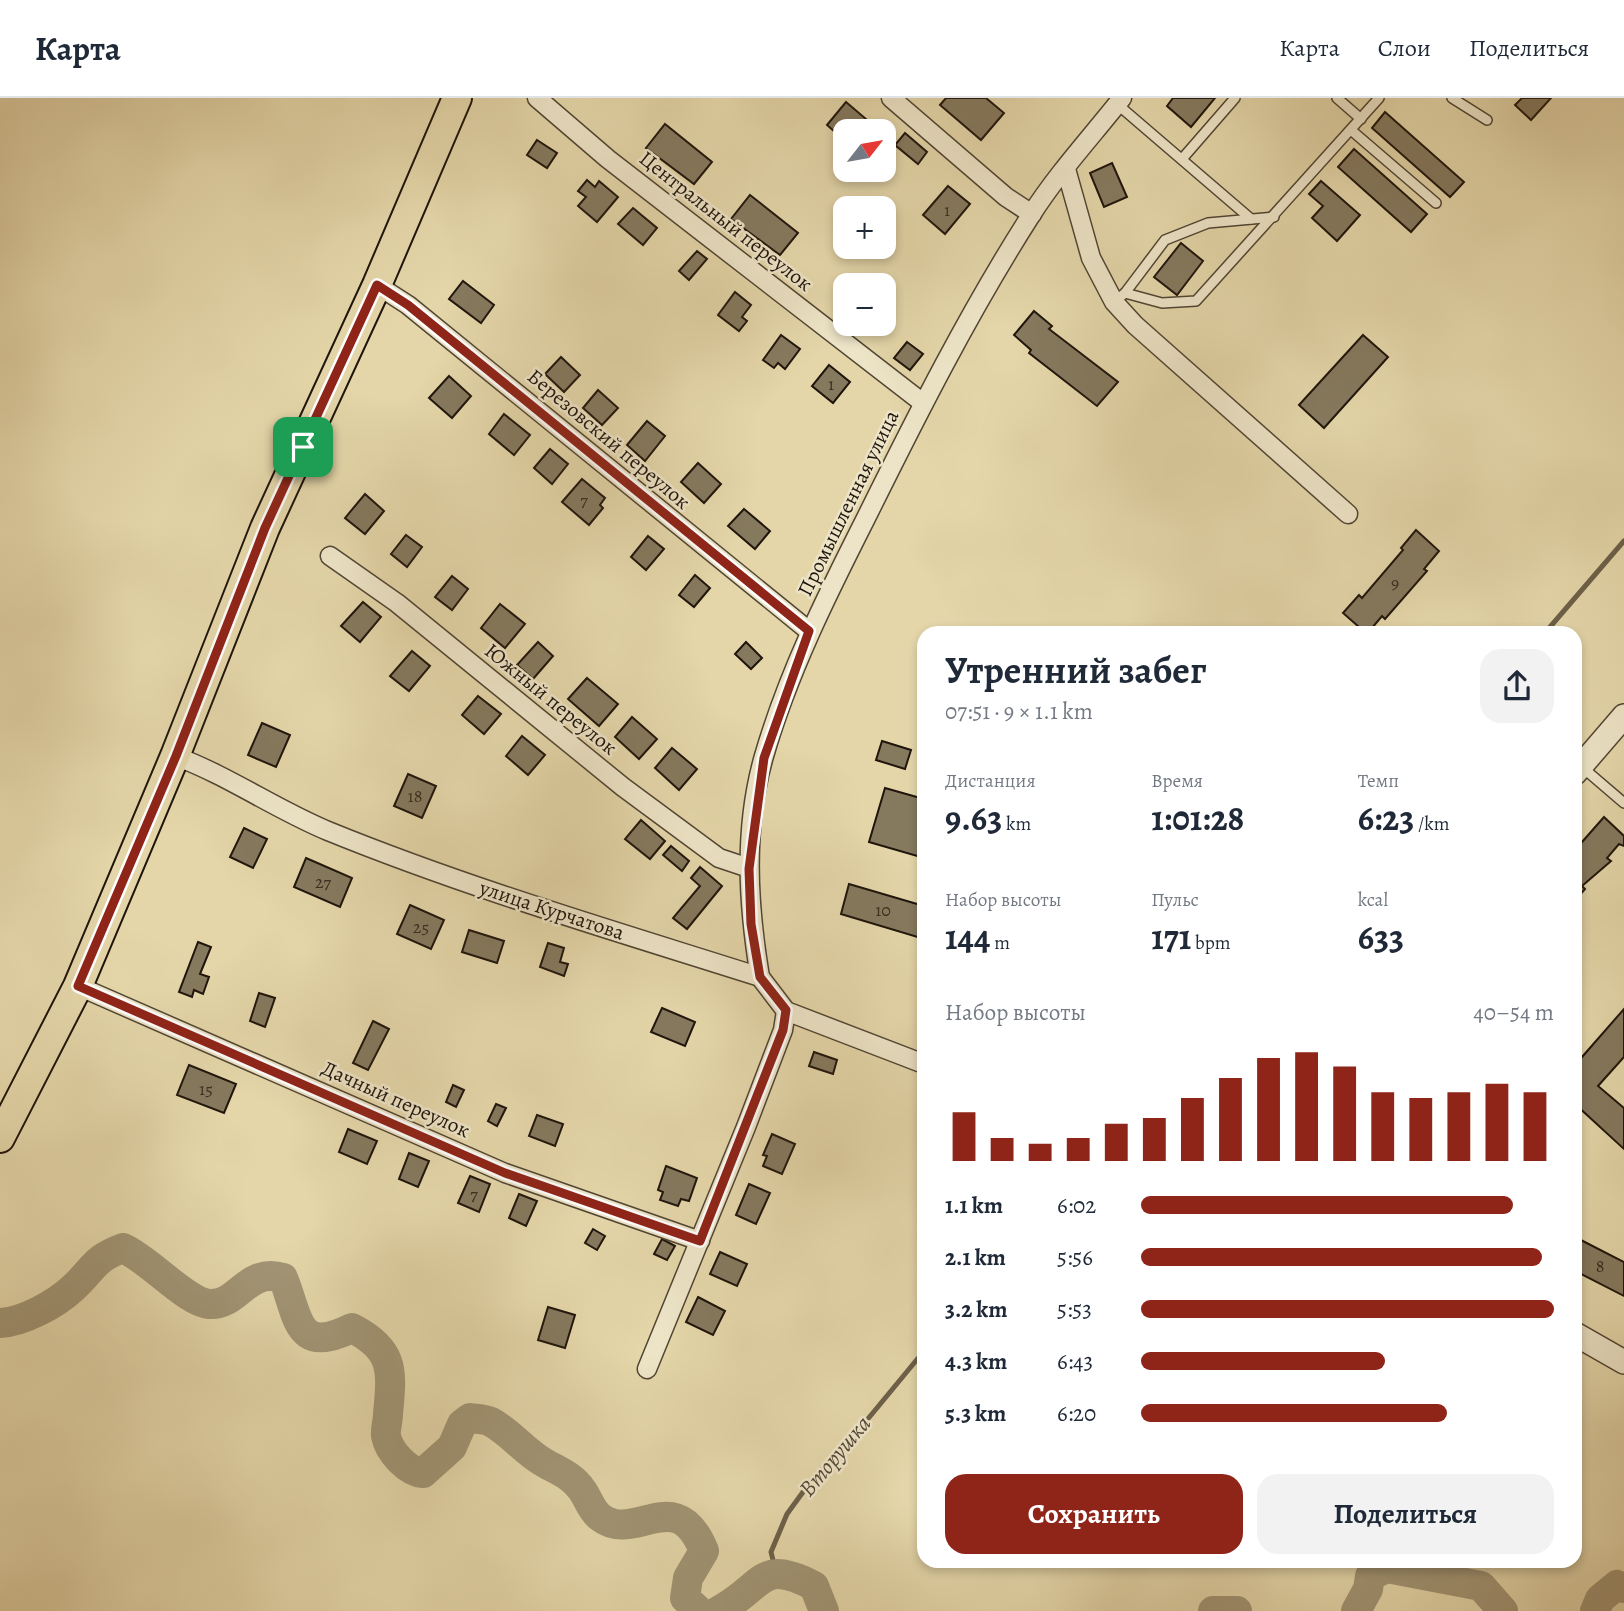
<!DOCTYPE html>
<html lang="ru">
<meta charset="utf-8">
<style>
:root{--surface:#fff;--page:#f2f2f3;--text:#1f2937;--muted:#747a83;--line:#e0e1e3;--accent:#8f2418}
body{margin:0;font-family:Alegreya,serif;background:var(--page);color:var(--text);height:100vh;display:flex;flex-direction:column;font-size:26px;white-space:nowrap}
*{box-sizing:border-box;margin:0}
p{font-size:23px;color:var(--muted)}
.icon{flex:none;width:38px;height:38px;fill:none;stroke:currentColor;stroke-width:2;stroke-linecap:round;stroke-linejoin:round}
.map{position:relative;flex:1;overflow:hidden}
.side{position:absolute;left:917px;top:528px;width:665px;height:942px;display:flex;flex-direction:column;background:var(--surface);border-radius:21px;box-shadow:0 4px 10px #0003}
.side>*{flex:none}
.needle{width:46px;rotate:59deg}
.buttons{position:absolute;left:833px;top:21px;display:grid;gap:14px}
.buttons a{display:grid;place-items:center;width:63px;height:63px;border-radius:14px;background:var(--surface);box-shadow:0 4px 10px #0003;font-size:35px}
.pin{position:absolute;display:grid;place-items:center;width:60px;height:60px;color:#fff;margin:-30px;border-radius:14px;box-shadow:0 4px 10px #0006}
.round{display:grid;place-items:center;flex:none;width:74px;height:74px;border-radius:21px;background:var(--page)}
.headline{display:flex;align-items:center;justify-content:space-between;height:119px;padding:0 28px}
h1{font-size:38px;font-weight:700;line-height:52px}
.figures{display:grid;grid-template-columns:repeat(3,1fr);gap:10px;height:119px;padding:7px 28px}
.figures div{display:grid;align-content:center}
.figures b{font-size:35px;font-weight:700}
.figures small{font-size:19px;font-weight:400}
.figures p{font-size:19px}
.chart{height:196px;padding:14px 28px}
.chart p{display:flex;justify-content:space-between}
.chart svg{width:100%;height:126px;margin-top:7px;stroke:var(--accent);stroke-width:6}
.action{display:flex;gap:14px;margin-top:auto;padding:14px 28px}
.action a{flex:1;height:80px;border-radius:21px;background:var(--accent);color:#fff;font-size:28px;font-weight:700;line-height:80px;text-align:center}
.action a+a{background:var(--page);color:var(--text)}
ul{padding:0 28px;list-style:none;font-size:23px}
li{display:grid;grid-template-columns:112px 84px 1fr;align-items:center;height:52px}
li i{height:18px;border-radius:9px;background:var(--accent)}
header{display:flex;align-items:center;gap:42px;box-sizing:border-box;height:98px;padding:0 35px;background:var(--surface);border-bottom:2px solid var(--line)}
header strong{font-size:33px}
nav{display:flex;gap:38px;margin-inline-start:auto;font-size:24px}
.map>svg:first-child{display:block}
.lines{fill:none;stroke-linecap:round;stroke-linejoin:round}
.stream{stroke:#6d614a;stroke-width:5}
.river{stroke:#a19474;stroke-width:30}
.building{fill:#85795e;stroke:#1f150c;stroke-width:2}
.service-casing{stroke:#504533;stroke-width:12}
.minor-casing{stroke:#504533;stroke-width:21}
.tertiary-casing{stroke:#504533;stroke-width:26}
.primary-casing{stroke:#1f150c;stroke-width:32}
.service{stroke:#ede4c7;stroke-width:9}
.minor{stroke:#ede4c7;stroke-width:18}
.tertiary{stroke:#ede4c7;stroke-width:23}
.primary{stroke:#e4d6a9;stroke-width:28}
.route-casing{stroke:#fff;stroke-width:14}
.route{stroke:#8f2418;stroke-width:9}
.labels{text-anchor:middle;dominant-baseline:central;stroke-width:5;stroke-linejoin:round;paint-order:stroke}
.number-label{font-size:18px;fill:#382e20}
.street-label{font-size:21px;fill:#1f150c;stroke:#ede4c7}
.water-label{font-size:23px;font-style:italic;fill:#534836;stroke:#ede4c7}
</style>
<header>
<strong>Карта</strong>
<nav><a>Карта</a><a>Слои</a><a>Поделиться</a></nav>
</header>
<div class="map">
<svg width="1624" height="1513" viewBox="0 0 1624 1513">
<rect width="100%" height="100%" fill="#e4d6a9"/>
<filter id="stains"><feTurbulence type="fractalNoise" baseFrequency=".00286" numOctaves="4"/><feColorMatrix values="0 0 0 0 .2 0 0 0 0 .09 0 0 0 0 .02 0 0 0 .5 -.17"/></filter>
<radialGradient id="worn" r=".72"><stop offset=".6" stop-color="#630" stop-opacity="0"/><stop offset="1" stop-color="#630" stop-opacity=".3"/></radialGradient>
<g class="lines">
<g class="stream">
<path d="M1544 536 1624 443"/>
<path d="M776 1474 771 1454 787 1416 811 1383 848 1345 924 1253"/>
</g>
<g class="river">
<path d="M0 1225C23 1224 56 1206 73 1190 94 1171 93 1161 123 1150 150 1162 186 1204 209 1206 239 1208 246 1169 283 1180 299 1218 295 1258 352 1230 395 1252 392 1273 388 1316 388 1323 385 1332 386 1338 389 1354 408 1374 423 1375L452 1349 462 1326 470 1320C476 1321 485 1321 491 1324 510 1334 524 1353 543 1364 556 1372 572 1377 582 1392 588 1400 591 1412 600 1419 635 1447 676 1383 704 1453L688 1480 685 1500 699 1513"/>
<path d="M718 1513C765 1489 758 1459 814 1488L824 1513"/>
<path d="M1213 1513H1237"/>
<path d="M1356 1513 1368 1491 1370 1478 1387 1470 1481 1488 1503 1513"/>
<path d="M1595 1513 1600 1501 1617 1487 1624 1490"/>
</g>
</g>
<g class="building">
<path d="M946 0H986L1004 15 981 42 940 7Z"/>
<path d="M1173 0H1215L1191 29 1167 8Z"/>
<path d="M1522 0H1551L1531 22 1515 7Z"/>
<path d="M846 4 866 21 856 33H845V43L827 27Z"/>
<path d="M1385 14 1464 84 1450 99 1372 30Z"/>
<path d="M665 26 712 64 694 86 646 50Z"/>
<path d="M905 35 927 54 918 66 895 47Z"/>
<path d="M537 42 557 55 547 70 527 57Z"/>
<path d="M1354 51 1427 116 1411 134 1338 69Z"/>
<path d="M1112 65 1127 99 1104 109 1090 75Z"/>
<path d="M587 82 595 89 599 83 618 99 597 124 578 108 586 99 578 93Z"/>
<path d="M1321 83 1360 117 1337 143 1312 120 1323 108 1309 96Z"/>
<path d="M948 88 970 106 945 136 923 117Z"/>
<path d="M750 97 798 135 780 157 731 121Z"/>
<path d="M633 110 657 130 643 147 618 126Z"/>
<path d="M1181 145 1203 163 1177 197 1154 179Z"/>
<path d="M697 153 707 161 689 182 679 173Z"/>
<path d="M463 183 494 207 481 225 449 201Z"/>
<path d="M735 194 751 207 742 219 747 223 739 233 718 217Z"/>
<path d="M1034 213 1052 228 1049 231 1118 284 1097 308 1029 255 1031 252 1014 237Z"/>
<path d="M781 237 800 251 785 271 778 265 774 270 763 262Z"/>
<path d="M1363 237 1388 259 1324 330 1299 307Z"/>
<path d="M907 244 923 256 910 272 894 260Z"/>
<path d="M561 259 580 277 564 294 545 276Z"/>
<path d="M829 267 850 284 833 305 812 288Z"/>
<path d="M449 278 471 298 452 320 429 300Z"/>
<path d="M598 292 618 310 602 327 583 310Z"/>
<path d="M504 316 530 337 514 357 489 336Z"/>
<path d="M647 323 665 338 645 363 627 347Z"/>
<path d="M550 351 568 366 552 386 534 370Z"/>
<path d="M698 365 721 386 704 405 681 384Z"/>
<path d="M582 381 605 400 600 407 603 410 589 427 562 404Z"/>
<path d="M365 396 384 413 365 436 345 420Z"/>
<path d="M744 411 770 433 755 451 728 428Z"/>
<path d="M1416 432 1439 453 1424 471 1427 473 1385 521 1382 518 1367 536 1343 515 1359 497 1362 500 1403 452 1401 450Z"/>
<path d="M406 437 422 449 407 469 391 456Z"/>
<path d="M648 438 664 451 646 472 631 459Z"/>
<path d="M695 477 710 490 694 509 679 497Z"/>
<path d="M452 478 468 491 452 512 435 499Z"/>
<path d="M363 504 381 519 360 544 341 528Z"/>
<path d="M500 506 525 526 505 550 481 530Z"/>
<path d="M538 544 553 558 533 581 517 567Z"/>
<path d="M746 544 762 560 751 571 735 556Z"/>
<path d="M412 553 430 568 409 593 390 578Z"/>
<path d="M587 580 618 606 599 628 568 601Z"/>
<path d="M478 598 501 616 484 636 462 617Z"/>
<path d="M632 619 657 641 639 661 615 639Z"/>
<path d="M262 625 290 637 276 669 248 657Z"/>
<path d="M522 638 545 657 528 677 506 658Z"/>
<path d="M882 643 911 652 905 671 876 662Z"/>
<path d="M672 650 697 671 679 692 655 670Z"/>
<path d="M408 676 436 688 422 720 394 708Z"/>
<path d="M885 690 924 701V760L869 744Z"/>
<path d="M1604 719 1624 738V748L1619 746 1607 760 1611 763 1582 788 1585 791 1579 798 1575 795V752Z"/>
<path d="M641 722 665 743 650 761 625 741Z"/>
<path d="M244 730 267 741 253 770 230 759Z"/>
<path d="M671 748 689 763 682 773 663 757Z"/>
<path d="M306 760 352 780 340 809 294 789Z"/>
<path d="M700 769 722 788 687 831 673 820 700 788 691 780Z"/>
<path d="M849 786 924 808V841L841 816Z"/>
<path d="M410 807 444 822 431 851 397 836Z"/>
<path d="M469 832 504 843 497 865 462 854Z"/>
<path d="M198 844 211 849 200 876 209 879 203 896 194 892 192 899 179 894Z"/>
<path d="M548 845 564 850 560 864 568 866 564 878 540 869Z"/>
<path d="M259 895 275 900 265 929 250 923Z"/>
<path d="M662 910 695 924 685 948 651 934Z"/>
<path d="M1624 911V959L1598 988 1624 1010V1051L1575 1006V967Z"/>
<path d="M373 923 389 931 368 972 353 965Z"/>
<path d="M814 954 837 962 833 976 809 968Z"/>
<path d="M189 967 236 986 224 1015 177 997Z"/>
<path d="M453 987 464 992 456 1009 446 1004Z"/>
<path d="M496 1006 506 1010 497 1028 488 1023Z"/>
<path d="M537 1017 563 1026 555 1048 529 1038Z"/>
<path d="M348 1031 377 1043 367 1066 339 1054Z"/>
<path d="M772 1036 795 1046 782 1076 763 1068 767 1058 763 1057Z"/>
<path d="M409 1055 429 1063 418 1089 399 1081Z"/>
<path d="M666 1068 697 1080 689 1103 681 1101 678 1108 660 1102 663 1094 658 1092Z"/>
<path d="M470 1078 490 1086 479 1114 458 1105Z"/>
<path d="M749 1086 770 1095 756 1126 736 1117Z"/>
<path d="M519 1096 537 1103 526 1128 509 1120Z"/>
<path d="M593 1131 605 1138 597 1152 585 1145Z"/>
<path d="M1575 1139 1624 1164V1198L1575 1173Z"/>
<path d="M662 1141 675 1148 667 1162 654 1156Z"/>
<path d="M720 1154 747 1166 737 1188 710 1176Z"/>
<path d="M698 1199 725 1213 713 1237 686 1224Z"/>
<path d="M548 1209 575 1217 565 1250 538 1242Z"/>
</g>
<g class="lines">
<defs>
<g id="service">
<path d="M1337 0 1361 21"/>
<path d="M1452 0 1487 22"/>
<path d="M1117 6 1251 121"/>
<path d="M1351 32 1436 105"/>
<path d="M1182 61 1235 0"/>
<path d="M1125 195 1165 142 1208 125 1274 119"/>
<path d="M1114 204 1125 195 1162 205 1196 203 1379 0"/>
<path d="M1582 669 1624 705"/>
</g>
<g id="minor">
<path d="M537 0 608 61 923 305"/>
<path d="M891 0 1006 99 1032 116"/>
<path d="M1066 71 1091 160 1114 204 1135 227 1348 416"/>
<path d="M377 187 408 207 809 533"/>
<path d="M330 458 397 505 623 689 719 760 749 770"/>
<path d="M175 658C229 678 275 711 328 733 468 790 615 833 760 879L786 913 924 966"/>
<path d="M760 879C748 807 743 731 764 658 788 575 827 497 866 420 917 317 969 214 1031 117 1057 76 1092 38 1122 0"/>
<path d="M78 888 505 1075 700 1143"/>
<path d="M647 1271 746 1029 783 932 786 913"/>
</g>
<g id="tertiary">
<path d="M1575 675 1624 618"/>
<path d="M1575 1236 1624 1264"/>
</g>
<path id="primary" d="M0 1040 78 888 175 658 265 430 377 187 457 0"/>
</defs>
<use href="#service" class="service-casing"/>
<use href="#minor" class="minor-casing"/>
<use href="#tertiary" class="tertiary-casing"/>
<use href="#primary" class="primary-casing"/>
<use href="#service" class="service"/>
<use href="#minor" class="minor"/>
<use href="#tertiary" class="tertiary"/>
<use href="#primary" class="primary"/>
</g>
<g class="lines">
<defs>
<path id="route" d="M377 187 408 207 809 533 764 660 749 771 751 826 760 879 786 912 783 932 700 1143 505 1075 78 888 176 658 265 430Z"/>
</defs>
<use href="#route" class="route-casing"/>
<use href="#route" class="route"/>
</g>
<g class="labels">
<g class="number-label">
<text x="947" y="112">1</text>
<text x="831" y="286">1</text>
<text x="584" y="402">7</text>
<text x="1395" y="485">9</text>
<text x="415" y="698">18</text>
<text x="323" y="784">27</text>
<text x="883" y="812">10</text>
<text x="421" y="829">25</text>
<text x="206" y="991">15</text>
<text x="474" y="1096">7</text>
<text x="1600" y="1168">8</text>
</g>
<g class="street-label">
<text transform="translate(726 123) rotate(38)">Центральный переулок</text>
<text transform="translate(609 341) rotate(40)">Березовский переулок</text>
<text transform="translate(848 405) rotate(-64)">Промышленная улица</text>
<text transform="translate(551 601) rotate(39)">Южный переулок</text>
<text transform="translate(552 812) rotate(18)">улица Курчатова</text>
<text transform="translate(396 1001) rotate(24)">Дачный переулок</text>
</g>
<g class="water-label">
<text transform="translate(835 1358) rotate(-50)">Вторушка</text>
</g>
</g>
<rect width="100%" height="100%" filter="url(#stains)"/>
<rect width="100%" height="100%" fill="url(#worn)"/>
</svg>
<div class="buttons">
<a><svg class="needle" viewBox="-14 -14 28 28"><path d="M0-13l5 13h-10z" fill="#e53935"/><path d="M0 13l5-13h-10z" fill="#747a83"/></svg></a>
<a>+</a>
<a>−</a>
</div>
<div class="pin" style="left:303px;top:349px;background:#1e9e55"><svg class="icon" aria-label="arrive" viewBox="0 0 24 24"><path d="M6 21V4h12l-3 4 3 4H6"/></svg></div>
<section class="side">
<div class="headline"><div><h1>Утренний забег</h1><p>07:51 · 9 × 1.1 km</p></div><a class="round"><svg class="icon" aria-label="share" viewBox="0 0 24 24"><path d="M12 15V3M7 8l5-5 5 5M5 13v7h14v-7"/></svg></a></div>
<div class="figures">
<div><p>Дистанция</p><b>9.63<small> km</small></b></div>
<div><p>Время</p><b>1:01:28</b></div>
<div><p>Темп</p><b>6:23<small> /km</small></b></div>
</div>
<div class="figures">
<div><p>Набор высоты</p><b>144<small> m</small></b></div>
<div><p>Пульс</p><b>171<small> bpm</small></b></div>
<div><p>kcal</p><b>633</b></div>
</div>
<div class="chart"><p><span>Набор высоты</span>40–54 m</p>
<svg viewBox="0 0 160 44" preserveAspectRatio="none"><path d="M5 44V27M15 44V36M25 44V38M35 44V36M45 44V31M55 44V29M65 44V22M75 44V15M85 44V8M95 44V6M105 44V11M115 44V20M125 44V22M135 44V20M145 44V17M155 44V20"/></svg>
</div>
<ul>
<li><b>1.1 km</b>6:02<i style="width:90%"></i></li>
<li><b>2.1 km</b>5:56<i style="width:97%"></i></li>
<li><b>3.2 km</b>5:53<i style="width:100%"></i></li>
<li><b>4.3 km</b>6:43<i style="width:59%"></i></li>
<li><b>5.3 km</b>6:20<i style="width:74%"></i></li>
</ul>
<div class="action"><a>Сохранить</a><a>Поделиться</a></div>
</section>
</div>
